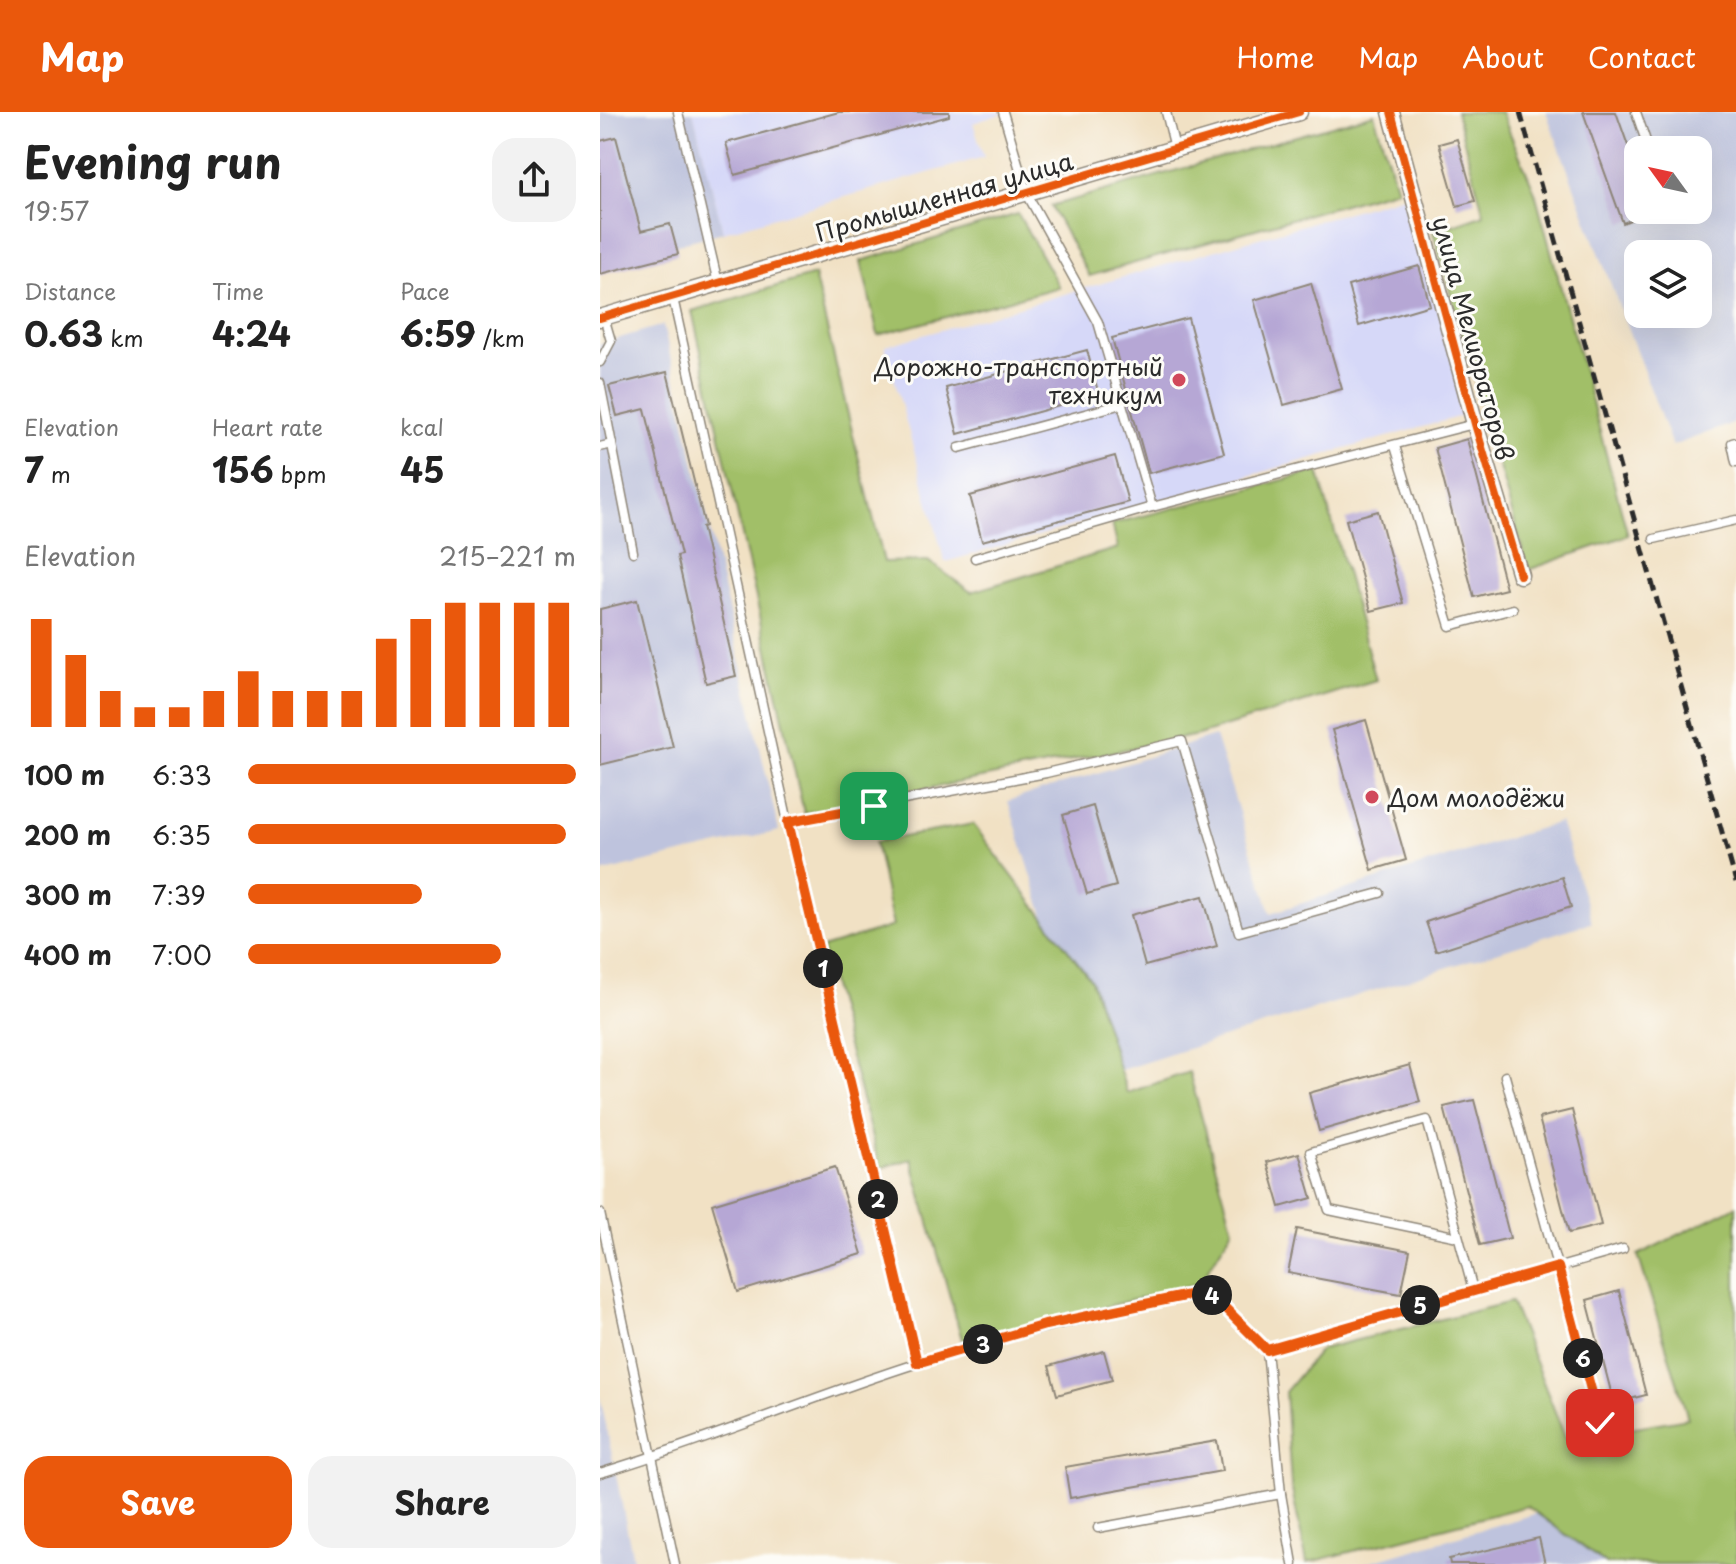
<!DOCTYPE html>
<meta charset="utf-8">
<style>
:root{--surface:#fff;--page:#f2f2f2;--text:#222;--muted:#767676;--accent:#ea580c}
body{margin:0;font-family:"Playpen Sans",sans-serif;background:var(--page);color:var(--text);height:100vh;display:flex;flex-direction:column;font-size:30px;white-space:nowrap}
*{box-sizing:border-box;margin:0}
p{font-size:26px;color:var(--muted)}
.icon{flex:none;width:44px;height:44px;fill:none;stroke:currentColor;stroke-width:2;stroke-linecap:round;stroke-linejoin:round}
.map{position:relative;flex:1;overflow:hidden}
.panel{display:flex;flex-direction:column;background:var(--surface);width:600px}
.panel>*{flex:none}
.needle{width:52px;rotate:303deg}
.tools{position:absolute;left:1024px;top:24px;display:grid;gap:16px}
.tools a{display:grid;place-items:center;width:88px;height:88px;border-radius:16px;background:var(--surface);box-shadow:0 8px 32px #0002;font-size:40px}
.pin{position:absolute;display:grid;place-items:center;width:68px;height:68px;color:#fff;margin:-34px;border-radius:16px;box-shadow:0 4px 12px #0006}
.km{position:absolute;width:40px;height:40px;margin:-20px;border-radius:50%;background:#222;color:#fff;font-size:22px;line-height:40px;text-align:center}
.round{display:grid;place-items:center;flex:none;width:84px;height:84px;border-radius:24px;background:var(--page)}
.head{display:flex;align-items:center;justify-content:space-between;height:136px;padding:0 24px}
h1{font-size:44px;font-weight:700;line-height:60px}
.stats{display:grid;grid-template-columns:repeat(3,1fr);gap:12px;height:136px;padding:8px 24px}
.stats div{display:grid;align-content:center}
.stats b{font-size:34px;font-weight:700}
.stats small{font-size:22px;font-weight:400}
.stats p{font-size:22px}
.chart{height:224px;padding:16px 24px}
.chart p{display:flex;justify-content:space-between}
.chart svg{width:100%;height:144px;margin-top:8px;stroke:var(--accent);stroke-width:6}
.button{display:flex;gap:16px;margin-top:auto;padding:16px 24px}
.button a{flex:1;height:92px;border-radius:24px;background:var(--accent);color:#fff;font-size:32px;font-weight:700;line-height:92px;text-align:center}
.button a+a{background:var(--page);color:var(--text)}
ul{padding:0 24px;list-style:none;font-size:26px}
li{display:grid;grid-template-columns:128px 96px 1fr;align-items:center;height:60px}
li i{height:20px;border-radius:10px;background:var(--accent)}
header{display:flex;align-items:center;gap:48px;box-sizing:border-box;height:112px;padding:0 40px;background:var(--accent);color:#fff}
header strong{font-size:38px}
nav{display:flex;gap:44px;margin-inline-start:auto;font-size:28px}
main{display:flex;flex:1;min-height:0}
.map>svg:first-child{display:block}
.built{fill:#d6d8f8}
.industrial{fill:#bec3dd;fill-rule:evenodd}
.green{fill:#a1bf67;stroke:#667549;stroke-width:2}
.building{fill:#b6a7d5}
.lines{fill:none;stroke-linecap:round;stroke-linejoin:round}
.lane-casing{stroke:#8e8678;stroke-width:11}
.street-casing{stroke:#8e8678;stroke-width:19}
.lane{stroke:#fff;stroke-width:8}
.street{stroke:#fff;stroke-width:16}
.rail{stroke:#2b2b2b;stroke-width:5;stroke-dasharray:12 6;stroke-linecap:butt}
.cycleway-casing{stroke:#fdfcf7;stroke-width:13}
.cycleway{stroke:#e8590c;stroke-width:8}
.route-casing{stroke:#fff;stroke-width:16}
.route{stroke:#ea580c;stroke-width:10}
.poi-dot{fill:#d1495b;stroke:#fdfcf7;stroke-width:3}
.labels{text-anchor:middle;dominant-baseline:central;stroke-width:6;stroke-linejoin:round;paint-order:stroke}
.street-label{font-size:24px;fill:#2b2b2b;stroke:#fdfcf7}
.poi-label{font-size:24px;fill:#2b2b2b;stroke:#fdfcf7;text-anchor:end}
</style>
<header>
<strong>Map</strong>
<nav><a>Home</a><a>Map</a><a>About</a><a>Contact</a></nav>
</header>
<main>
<section class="panel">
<div class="head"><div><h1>Evening run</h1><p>19:57</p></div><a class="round"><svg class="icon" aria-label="share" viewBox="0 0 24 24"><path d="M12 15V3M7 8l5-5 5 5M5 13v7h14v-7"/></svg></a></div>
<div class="stats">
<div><p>Distance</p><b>0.63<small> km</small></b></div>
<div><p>Time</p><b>4:24</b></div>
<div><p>Pace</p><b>6:59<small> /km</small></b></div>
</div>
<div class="stats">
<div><p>Elevation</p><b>7<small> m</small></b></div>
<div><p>Heart rate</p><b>156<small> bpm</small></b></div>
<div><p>kcal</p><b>45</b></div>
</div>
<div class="chart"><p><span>Elevation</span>215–221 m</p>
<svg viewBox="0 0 160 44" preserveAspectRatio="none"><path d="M5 44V11M15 44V22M25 44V33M35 44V38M45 44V38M55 44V33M65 44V27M75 44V33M85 44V33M95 44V33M105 44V17M115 44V11M125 44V6M135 44V6M145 44V6M155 44V6"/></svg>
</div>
<ul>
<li><b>100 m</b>6:33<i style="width:100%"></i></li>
<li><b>200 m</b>6:35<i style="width:97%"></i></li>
<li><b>300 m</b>7:39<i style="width:53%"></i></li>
<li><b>400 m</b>7:00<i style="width:77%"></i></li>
</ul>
<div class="button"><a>Save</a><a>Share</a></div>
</section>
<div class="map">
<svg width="1136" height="1452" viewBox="0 0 1136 1452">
<rect width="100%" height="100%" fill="#fdfcf7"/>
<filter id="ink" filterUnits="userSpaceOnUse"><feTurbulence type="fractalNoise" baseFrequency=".0125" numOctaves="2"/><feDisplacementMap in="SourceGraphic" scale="16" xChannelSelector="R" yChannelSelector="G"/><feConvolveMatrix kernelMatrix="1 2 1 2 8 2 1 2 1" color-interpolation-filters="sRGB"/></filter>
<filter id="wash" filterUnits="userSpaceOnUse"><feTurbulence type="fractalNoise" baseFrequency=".006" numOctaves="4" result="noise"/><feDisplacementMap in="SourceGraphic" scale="32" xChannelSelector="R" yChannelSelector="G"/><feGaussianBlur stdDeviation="1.8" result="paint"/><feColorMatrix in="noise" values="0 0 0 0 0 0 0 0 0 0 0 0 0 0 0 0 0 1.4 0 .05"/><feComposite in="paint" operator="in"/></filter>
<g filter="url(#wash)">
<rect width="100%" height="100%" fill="#f1e1c4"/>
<g class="built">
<path d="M93 0H407L373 11 384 45 123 120Z"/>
<path d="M814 81 872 301 345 450 285 234Z"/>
</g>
<g class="industrial">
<path d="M0 0H93L123 120 0 153Z"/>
<path d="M946 0H1136V310L1072 334ZM1038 38H1098V98H1038ZM1038 142H1098V202H1038Z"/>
<path d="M63 213 179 719 0 761V232Z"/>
<path d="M615 624 671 801 960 710 992 810 495 966 408 689Z"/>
<path d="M0 1284 34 1452H0Z"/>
<path d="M1052 1368 1073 1452H762Z"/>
</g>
<g class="green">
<path d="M856 0H901L935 80 1028 423 928 458 833 120 884 102Z"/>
<path d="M774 2 797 77 489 164 451 94Z"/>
<path d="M418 102 459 175 278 223 261 149Z"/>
<path d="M214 163 284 450 328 449 371 480 518 436 512 412 718 359 776 568 598 623 204 701 92 199Z"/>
<path d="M373 712 491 868 527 981 589 960 633 1117 600 1171 363 1231 311 1047 280 1056 222 836 293 814 275 730Z"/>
<path d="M1136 1094V1452H1006L927 1394 707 1451 691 1373 685 1280 721 1237 911 1190 966 1327 1088 1306 1038 1143Z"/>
</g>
<g id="blocks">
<g class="building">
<path d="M239 0H349V4L135 63 126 31Z"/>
<path d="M983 0H1016L1038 62V105L1023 111Z"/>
<path d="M16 25 41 119 70 112 78 142 0 162V29Z"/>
<path d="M857 27 875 89 857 94 839 32Z"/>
<path d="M819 154 830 193 759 214 748 174Z"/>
<path d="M711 171 742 277 684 293 654 188Z"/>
<path d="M588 206 624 341 549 361 512 226Z"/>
<path d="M487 238 499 283 358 322 346 276Z"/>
<path d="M67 260 105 414 102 415 136 564 106 571 77 444 81 443 45 297 17 304 9 274Z"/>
<path d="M867 327 906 477 874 485 835 336Z"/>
<path d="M515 344 528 390 382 429 370 384Z"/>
<path d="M778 399 803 491 771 499 746 408Z"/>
<path d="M37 488 73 635 0 653V497Z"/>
<path d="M766 608 806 748 772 758 732 618Z"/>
<path d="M493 694 516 774 487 782 463 703Z"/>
<path d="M962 765 971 795 836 839 826 810Z"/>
<path d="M603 784 617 834 545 854 531 803Z"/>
<path d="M810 953 820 990 719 1019 709 981Z"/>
<path d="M874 988 910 1126 880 1133 844 995Z"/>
<path d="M972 998 1001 1113 969 1121 939 1006Z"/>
<path d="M699 1041 712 1086 680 1095 667 1050Z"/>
<path d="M235 1055 262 1142 138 1180 112 1092Z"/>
<path d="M697 1117 810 1139 801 1182 688 1161Z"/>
<path d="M1019 1179 1046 1283 1014 1291 987 1188Z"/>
<path d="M504 1239 512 1268 457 1283 449 1254Z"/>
<path d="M617 1329 622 1359 470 1386 465 1355Z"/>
<path d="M939 1426 945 1452H850L849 1447Z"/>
</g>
</g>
</g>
<g filter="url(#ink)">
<use href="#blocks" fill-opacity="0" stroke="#8e8678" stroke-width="2"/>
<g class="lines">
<defs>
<g id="lane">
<path d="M78 0 118 171"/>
<path d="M566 0 575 36"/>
<path d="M1036 0 1049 38"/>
<path d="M73 186 188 710 317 1251"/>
<path d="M0 250 11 229 4 205"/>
<path d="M0 271 33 440"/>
<path d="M522 292 552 395"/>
<path d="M1136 330 1132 331 1136 350"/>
<path d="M795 334 850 514 913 497"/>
<path d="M0 335 12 332"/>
<path d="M359 336 522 292 498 210 427 82 403 0"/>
<path d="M1054 427 1136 408"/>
<path d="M375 446 552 395 874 312"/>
<path d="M188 710 446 661 582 629 639 820 780 781"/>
<path d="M905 964 1000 1311"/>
<path d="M0 1101 75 1452"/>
<path d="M858 1125 729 1098 711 1040 827 1008 873 1178"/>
<path d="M667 1238 681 1382 693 1452"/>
<path d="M0 1361C107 1329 211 1285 318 1251 413 1220 510 1200 608 1179L667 1238 1023 1137"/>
<path d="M498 1416 681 1382"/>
</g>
<g id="street">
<path d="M791 0 875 312 920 463"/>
<path d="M0 206 699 0"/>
</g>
</defs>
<use href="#lane" class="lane-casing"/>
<use href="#street" class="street-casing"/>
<use href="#lane" class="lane"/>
<use href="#street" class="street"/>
<path class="rail" d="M920 0 1136 770"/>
<defs>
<g id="cycleway">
<path d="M791 0 875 312 920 463"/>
<path d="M0 206 699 0"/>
</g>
</defs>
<use href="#cycleway" class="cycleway-casing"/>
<use href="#cycleway" class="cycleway"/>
</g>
</g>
<g class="lines" filter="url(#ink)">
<defs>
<path id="route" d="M274 694 188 710 317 1251 445 1213 608 1179 667 1238 958 1155 1000 1311"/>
</defs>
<use href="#route" class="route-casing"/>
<use href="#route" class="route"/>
</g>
<g class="poi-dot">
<circle cx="579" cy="268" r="8"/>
<circle cx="772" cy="685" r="8"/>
</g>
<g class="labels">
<g class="street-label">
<text transform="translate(344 84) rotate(-16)">Промышленная улица</text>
<text transform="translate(874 226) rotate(75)">улица Мелиораторов</text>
</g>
<g class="poi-label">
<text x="563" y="254">Дорожно-транспортный<tspan x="563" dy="28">техникум</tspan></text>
<text x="788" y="685" text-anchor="start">Дом молодёжи</text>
</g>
</g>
</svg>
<div class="tools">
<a><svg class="needle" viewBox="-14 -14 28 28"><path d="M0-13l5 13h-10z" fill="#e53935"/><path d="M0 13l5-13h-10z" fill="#767676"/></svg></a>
<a><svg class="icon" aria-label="layers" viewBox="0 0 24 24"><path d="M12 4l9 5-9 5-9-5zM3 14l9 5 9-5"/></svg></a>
</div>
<div class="pin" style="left:274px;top:694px;background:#1e9e55"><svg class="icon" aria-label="arrive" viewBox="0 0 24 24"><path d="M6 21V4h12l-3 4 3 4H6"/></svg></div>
<div class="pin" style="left:1000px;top:1311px;background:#d93025"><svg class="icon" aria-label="check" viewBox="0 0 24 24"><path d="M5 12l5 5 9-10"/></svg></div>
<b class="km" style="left:223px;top:856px">1</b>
<b class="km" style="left:278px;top:1087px">2</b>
<b class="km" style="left:383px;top:1232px">3</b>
<b class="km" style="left:612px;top:1183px">4</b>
<b class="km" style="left:820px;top:1193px">5</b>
<b class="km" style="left:983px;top:1246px">6</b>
</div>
</main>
